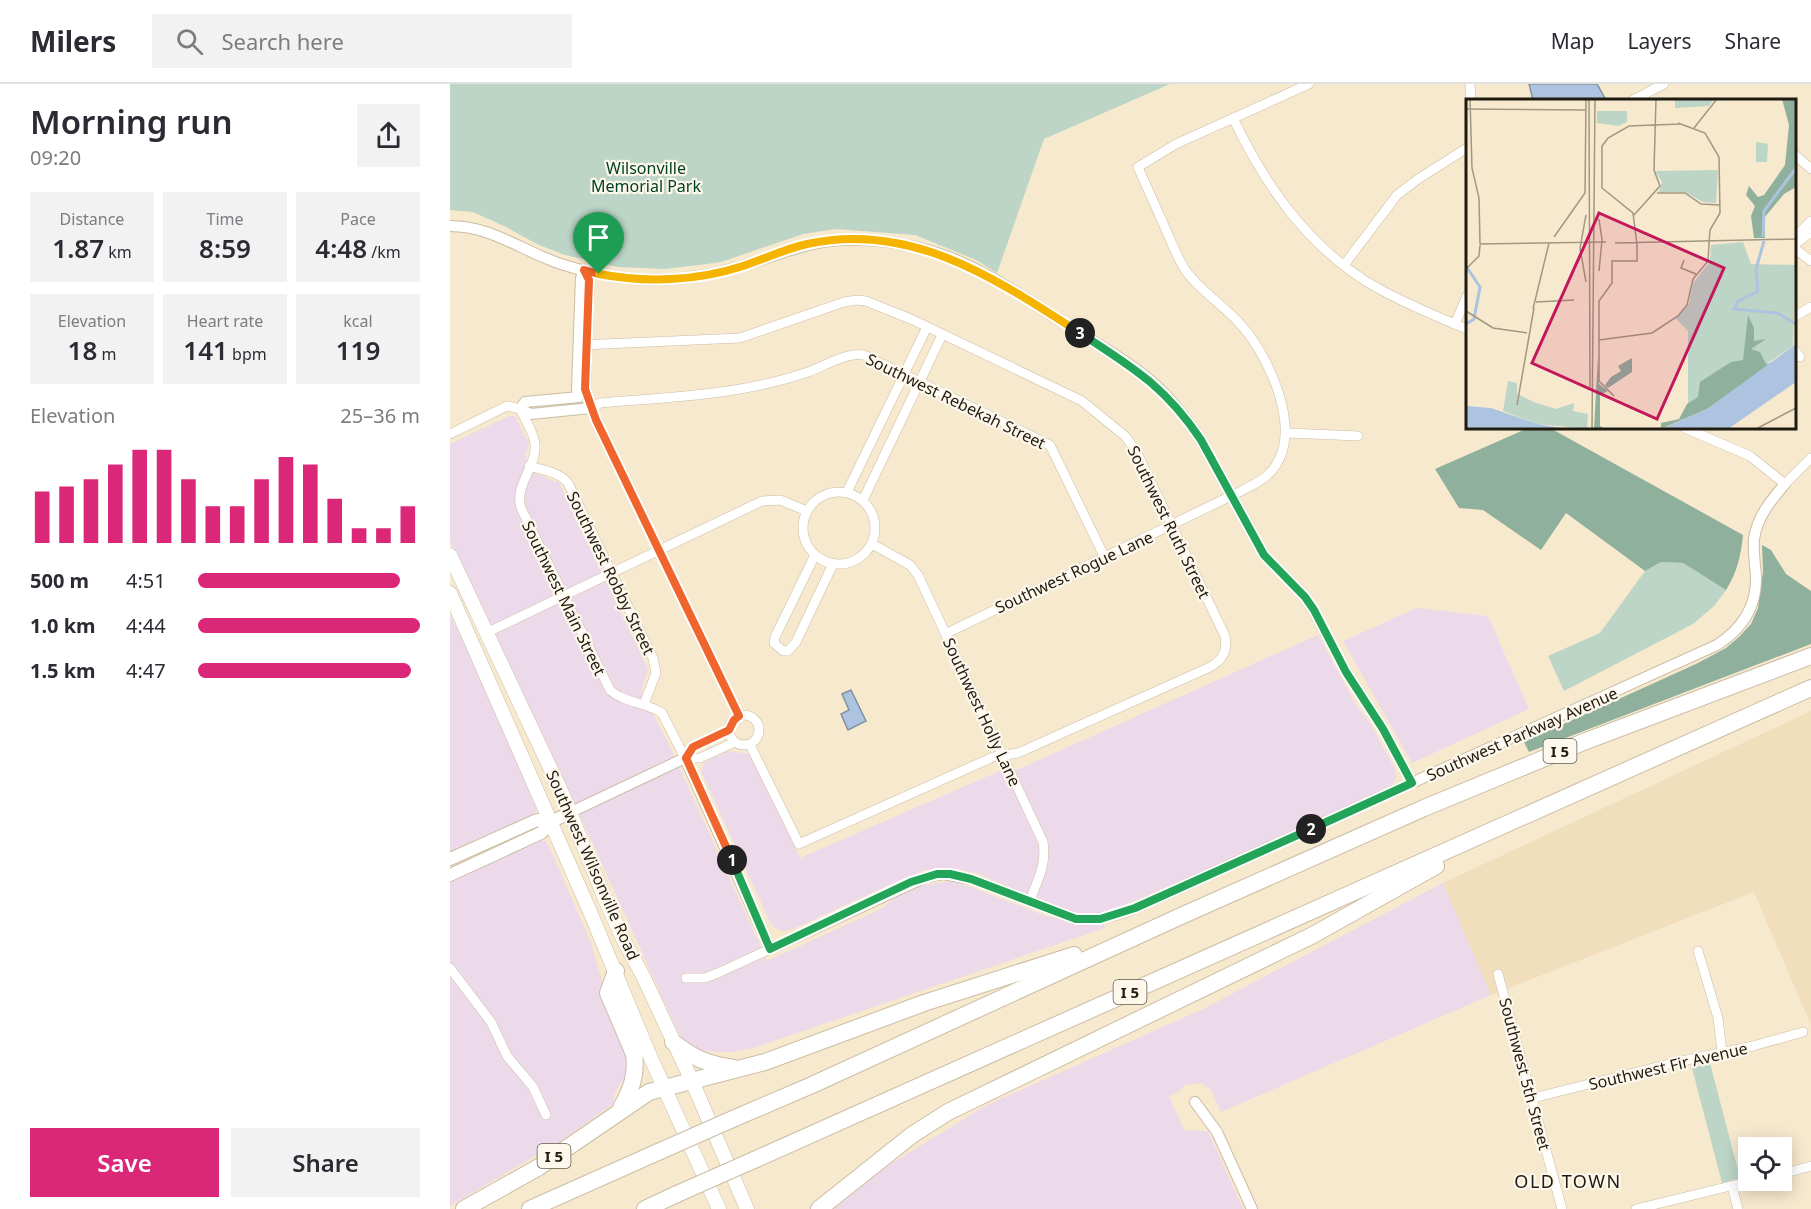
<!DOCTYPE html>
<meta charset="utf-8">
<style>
:root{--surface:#fff;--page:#f2f2f3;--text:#2b2b33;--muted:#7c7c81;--line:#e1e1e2;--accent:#db2777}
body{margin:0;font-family:"Noto Sans",sans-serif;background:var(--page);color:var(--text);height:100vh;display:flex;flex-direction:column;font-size:22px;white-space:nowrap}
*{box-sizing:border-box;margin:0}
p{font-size:20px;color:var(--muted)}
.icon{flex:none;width:33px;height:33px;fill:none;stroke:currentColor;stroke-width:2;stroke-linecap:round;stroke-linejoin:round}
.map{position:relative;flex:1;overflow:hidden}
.details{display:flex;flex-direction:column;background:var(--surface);width:450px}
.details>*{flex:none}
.tools{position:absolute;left:1288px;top:1053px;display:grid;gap:12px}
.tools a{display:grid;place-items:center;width:54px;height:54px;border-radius:0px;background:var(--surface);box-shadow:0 3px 15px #0003;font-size:30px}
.pin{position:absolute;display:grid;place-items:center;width:51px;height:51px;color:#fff;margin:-62px -26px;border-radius:50% 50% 50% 0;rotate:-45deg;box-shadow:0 0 6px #0007}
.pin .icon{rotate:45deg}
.km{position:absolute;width:30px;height:30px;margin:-15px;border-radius:50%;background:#222;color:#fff;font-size:16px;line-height:30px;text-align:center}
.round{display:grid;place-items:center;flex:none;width:63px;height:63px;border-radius:0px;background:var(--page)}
.headline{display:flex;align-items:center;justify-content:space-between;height:102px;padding:0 30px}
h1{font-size:33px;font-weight:600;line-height:45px}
.figures{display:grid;grid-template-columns:repeat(3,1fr);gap:9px;height:102px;padding:6px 30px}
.figures div{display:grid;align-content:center;border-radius:0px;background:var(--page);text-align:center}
.figures b{font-size:26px;font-weight:600}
.figures small{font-size:16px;font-weight:400}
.figures p{font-size:16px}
.chart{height:168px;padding:12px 30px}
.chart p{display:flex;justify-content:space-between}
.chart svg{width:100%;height:108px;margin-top:6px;stroke:var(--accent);stroke-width:6}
.action{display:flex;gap:12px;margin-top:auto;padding:12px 30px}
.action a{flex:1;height:69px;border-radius:0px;background:var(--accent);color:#fff;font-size:24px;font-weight:600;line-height:69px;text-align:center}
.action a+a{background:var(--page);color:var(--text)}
ul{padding:0 30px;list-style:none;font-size:20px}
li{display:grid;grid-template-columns:96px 72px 1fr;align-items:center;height:45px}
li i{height:15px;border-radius:8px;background:var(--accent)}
header{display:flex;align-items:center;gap:36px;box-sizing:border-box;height:84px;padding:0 30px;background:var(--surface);border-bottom:2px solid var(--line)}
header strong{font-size:28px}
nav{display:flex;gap:33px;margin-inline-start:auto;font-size:21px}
.search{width:420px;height:54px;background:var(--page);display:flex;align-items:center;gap:15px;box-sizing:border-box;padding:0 21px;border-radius:0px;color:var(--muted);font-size:22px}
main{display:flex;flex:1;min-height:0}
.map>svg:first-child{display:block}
.commercial{fill:#ecdaeb}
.built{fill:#f0debc}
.green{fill:#bcd5c6}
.forest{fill:#8fb09d}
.water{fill:#acc4df;stroke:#8291a1;stroke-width:1.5}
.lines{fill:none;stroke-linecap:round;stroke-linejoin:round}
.minor-casing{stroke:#cbbda3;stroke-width:10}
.tertiary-casing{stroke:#cbbda3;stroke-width:12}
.secondary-casing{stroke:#cbbda3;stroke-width:14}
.primary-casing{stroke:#cbbda3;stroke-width:15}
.motorway-casing{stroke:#cbbda3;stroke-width:18}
.minor{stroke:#fff;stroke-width:9}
.tertiary{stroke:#fff;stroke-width:10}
.secondary{stroke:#fff;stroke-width:12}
.primary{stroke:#fff;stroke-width:14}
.motorway{stroke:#fff;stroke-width:16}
.motorway-bridge-casing{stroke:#cbbda3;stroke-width:18;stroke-linecap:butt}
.motorway-bridge{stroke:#fff;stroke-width:16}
.split-1-casing{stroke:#fff;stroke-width:12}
.split-2-casing{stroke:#fff;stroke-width:12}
.split-3-casing{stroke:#fff;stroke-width:12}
.split-4-casing{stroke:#fff;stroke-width:12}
.split-1{stroke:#f0652b;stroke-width:8}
.split-2{stroke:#22a559;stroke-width:8}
.split-3{stroke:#22a559;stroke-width:8}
.split-4{stroke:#f5b400;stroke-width:8}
.labels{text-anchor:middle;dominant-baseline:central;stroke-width:4.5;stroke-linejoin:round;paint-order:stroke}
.shield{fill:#fdf7ec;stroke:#625d53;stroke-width:1.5}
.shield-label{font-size:15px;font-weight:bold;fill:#201b11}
.park-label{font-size:16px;fill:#004128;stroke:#fdf7ec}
.street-label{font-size:16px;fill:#201b11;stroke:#fdf7ec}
.neighbourhood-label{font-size:18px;letter-spacing:1.5px;fill:#201b11;stroke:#fdf7ec}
.inset-river{fill:none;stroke:#acc4df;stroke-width:3}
.inset-road{fill:none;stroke:#a19782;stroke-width:1.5}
.view{fill:#c2185b;fill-opacity:0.15;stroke:#c2185b;stroke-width:3}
.inset-edge{fill:none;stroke:#201b11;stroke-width:3}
</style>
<header>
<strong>Milers</strong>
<div class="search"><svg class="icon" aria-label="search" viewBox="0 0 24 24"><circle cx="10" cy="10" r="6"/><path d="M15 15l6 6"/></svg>Search here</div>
<nav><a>Map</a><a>Layers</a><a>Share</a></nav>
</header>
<main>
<section class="details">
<div class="headline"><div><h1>Morning run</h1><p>09:20</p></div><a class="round"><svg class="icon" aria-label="share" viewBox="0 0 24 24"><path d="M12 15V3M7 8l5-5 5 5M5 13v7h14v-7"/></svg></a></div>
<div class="figures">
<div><p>Distance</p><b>1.87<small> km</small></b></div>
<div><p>Time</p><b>8:59</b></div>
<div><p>Pace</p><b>4:48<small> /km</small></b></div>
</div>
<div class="figures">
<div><p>Elevation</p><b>18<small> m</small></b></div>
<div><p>Heart rate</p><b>141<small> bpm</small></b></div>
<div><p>kcal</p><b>119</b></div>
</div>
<div class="chart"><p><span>Elevation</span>25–36 m</p>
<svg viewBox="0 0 160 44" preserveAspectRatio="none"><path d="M5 44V23M15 44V21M25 44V18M35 44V12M45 44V6M55 44V6M65 44V18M75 44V29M85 44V29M95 44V18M105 44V9M115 44V12M125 44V26M135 44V38M145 44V38M155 44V29"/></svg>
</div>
<ul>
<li><b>500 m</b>4:51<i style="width:91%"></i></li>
<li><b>1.0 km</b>4:44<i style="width:100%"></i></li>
<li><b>1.5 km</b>4:47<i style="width:96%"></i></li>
</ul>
<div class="action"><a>Save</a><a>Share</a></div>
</section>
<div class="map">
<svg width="1361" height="1125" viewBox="0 0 1361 1125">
<rect width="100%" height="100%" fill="#f7e9ce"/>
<g class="commercial">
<path d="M59 332H65L79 359 75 371 84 389 109 399 198 585 191 608 218 658 317 877 433 824 439 818 450 811 474 801 504 797 596 832 634 841 654 840 655 844 303 964 281 968H266L245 965 234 956 227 946 119 707 0 457V360Z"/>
<path d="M967 524 1038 532 1079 625 962 679 893 557Z"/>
<path d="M0 531 34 599 87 720 86 727 81 732 0 767Z"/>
<path d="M868 551 906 621 921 641 945 685 946 695 940 703 776 777 656 829 638 831 618 828 527 789 507 785 489 784 472 787 441 800 343 845 333 847 325 844 320 838 251 687 255 678 278 667 301 670 350 774 552 686 569 685Z"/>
<path d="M88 756 96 757 99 762 141 859 155 908 179 969 180 991 172 997 165 1008 163 1020 112 1056 0 1122V796Z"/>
<path d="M993 799 1041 911 771 1028 761 1006 751 999 735 1001 728 1008 719 1012 734 1046 758 1047 793 1125H384L439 1081 535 1022 753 925Z"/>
</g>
<path class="built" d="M1361 627V941L1304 808 1041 911 993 799Z"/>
<g class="green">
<path d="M0 0H720L594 55 547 189 526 176 465 151 386 145 353 150 271 178 257 180 215 185 168 183 115 171 89 161 54 142 23 128 0 126Z"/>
<path d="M1211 478 1233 479 1276 506 1264 522 1243 540 1114 607 1098 572 1150 549 1195 487Z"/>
<path d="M1260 979 1290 1094 1272 1099 1242 984Z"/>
</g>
<g class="forest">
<path d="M1078 344H1100L1293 451C1291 471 1287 489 1276 506L1233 479 1211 478 1195 487 1116 429 1091 466 1033 426 1009 424 985 385Z"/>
<path d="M1312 461 1321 466 1336 490 1361 507V560L1079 668 1074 658 1246 580 1276 564 1289 553 1301 540 1308 524 1313 488Z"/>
</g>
<g class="water">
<path d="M1079 0H1147L1156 16H1083Z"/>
<path d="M401 606 416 637 398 646 391 630 399 626 392 610Z"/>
</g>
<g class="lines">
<defs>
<g id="minor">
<path d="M1020 0 1021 16"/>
<path d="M1183 16 1214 0"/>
<path d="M783 34C814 99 853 156 914 196 944 215 985 232 1017 245"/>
<path d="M1344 70 1361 85"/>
<path d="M1344 157 1347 151 1361 137"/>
<path d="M1344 161 1361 148"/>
<path d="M1344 164 1361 177"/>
<path d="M894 181 947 111 968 95 1017 64"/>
<path d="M1344 233 1361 223"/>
<path d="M1005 240 1017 212"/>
<path d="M131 261 290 254 394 218 407 216 416 217 463 236 632 317 675 352 686 367 775 552C778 568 772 577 758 584L568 669 543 673 349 760 300 661"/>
<path d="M1344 266 1350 273"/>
<path d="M1235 344 1300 372 1335 400 1361 374"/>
<path d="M837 349 908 352"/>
<path d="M0 350 57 322 70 325C75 336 84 348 85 360 87 383 64 401 71 424L160 606C174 619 196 618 212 629L235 674"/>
<path d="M79 382C93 386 109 388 118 399L203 574 206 589 194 620"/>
<circle cx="389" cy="444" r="36"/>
<path d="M397 408 477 243"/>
<path d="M413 416 492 251"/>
<path d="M422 460 460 481 468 491 593 758C597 780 587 798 579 818"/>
<path d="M365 471 325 553 324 559 333 567H338L346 558 383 480"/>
<path d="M36 549 312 417 330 416 357 427"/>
<path d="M495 550 781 412C797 404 817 396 826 381 851 342 819 273 792 242 775 222 752 209 736 187 728 175 722 160 716 146 707 125 697 104 688 83L726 60 859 0"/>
<circle cx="294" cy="646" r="15"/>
<path d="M289 632 145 336 141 324 150 319C220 313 292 311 358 288 374 282 397 268 414 271L600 361 655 474"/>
<path d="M235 674 243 663 279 646"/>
<path d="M235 674H250L285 658"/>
<path d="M1248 867 1268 934 1272 968"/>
<path d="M0 884 41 938 57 972 83 1003 96 1031"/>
<path d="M1048 890 1112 1125"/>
<path d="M236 894H255L268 889 320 865"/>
<path d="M1083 1014 1227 978 1303 962 1353 948"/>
<path d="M1332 1090 1361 1082"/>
<path d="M1282 1102 1288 1125"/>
<path d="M1186 1125 1305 1096"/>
</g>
<g id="tertiary">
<path d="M0 142C36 142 62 160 93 173 122 186 155 192 186 195 220 197 256 193 289 183 320 174 348 161 380 157 420 153 459 159 496 172 534 186 569 210 603 232 633 251 665 269 694 291 717 309 735 332 751 356L814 471 855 513 864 527 896 588 933 645 962 699"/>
<path d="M134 186 139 196 135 305 141 324 81 330 70 325 75 318 129 313 127 306 131 194Z"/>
<path d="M119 729 235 674 320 865 474 794 493 790 521 795 626 835C648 837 665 832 685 824L1267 561C1292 545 1307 523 1306 492 1305 480 1303 468 1304 455 1307 433 1321 416 1335 400"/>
<path d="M745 1018 767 1048 802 1125"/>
</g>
<g id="secondary">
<path d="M0 775 87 736 101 738"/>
<path d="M0 791 91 749 101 738 119 729"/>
</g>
<g id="primary">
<path d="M0 471 112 709 155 815 174 857 193 892 242 997 297 1125"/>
<path d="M0 509 141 830 199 970 269 1125"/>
</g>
<g id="motorway">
<path d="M166 887 158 909 184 970C187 991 181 1006 171 1024"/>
<path d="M223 958C245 975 257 980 284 984"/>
<path d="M285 1034 362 1001 731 832 974 724 1136 657 1361 572"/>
<path d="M304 1076 1361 604"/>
<path d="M14 1125 89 1083 199 1008 315 978 474 919 624 871"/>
<path d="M80 1125 208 1068"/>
<path d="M195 1125 227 1110"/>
<path d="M369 1125 462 1051 498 1028 863 851 986 782"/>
</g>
</defs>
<use href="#minor" class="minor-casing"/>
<use href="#tertiary" class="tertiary-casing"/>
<use href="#secondary" class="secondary-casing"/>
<use href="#primary" class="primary-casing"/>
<use href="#motorway" class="motorway-casing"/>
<use href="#minor" class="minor"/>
<use href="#tertiary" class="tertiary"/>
<use href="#secondary" class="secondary"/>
<use href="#primary" class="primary"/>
<use href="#motorway" class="motorway"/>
<defs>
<g id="motorway-bridge">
<path d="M208 1068 285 1034"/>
<path d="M227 1110 304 1076"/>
</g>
</defs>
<use href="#motorway-bridge" class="motorway-bridge-casing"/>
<use href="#motorway-bridge" class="motorway-bridge"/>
</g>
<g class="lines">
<defs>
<path id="split-1" d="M149 190 134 186 139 196 135 305 146 336 289 632 284 636 279 646 243 663 236 674 282 776"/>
<path id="split-2" d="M282 776 320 865 461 798 487 790H500L521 795 626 835H650L685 824 861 745"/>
<path id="split-3" d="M630 249C682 283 715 302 751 356L814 471 855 513 864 526 896 588 933 645 962 699 861 745"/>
<path id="split-4" d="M149 190C196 199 247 197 293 182 314 175 335 165 357 160 462 137 546 195 630 249"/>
</defs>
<use href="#split-1" class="split-1-casing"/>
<use href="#split-2" class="split-2-casing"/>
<use href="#split-3" class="split-3-casing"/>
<use href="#split-4" class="split-4-casing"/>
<use href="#split-1" class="split-1"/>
<use href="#split-2" class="split-2"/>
<use href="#split-3" class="split-3"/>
<use href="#split-4" class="split-4"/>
</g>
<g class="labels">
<g class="shield">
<rect x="1093.5" y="655" width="33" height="24" rx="4.5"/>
<rect x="663.5" y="896" width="33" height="24" rx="4.5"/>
<rect x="87.5" y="1060" width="33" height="24" rx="4.5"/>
</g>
<g class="shield-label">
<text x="1110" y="667">I 5</text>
<text x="680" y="908">I 5</text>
<text x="104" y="1072">I 5</text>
</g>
<g class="park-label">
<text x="196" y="84">Wilsonville<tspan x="196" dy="18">Memorial Park</tspan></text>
</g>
<g class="street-label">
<text transform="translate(506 317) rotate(26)">Southwest Rebekah Street</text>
<text transform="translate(719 438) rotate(64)">Southwest Ruth Street</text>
<text transform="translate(624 488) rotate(-25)">Southwest Rogue Lane</text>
<text transform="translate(161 489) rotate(64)">Southwest Robby Street</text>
<text transform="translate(114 514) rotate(64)">Southwest Main Street</text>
<text transform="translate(532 628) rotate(65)">Southwest Holly Lane</text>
<text transform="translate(1072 650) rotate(-24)">Southwest Parkway Avenue</text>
<text transform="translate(143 781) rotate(66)">Southwest Wilsonville Road</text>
<text transform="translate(1218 982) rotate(-13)">Southwest Fir Avenue</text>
<text transform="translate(1075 990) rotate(75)">Southwest 5th Street</text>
</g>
<g class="neighbourhood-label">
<text x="1118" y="1097">OLD TOWN</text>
</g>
</g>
<g transform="translate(1016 15)">
<rect width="330" height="330" fill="#f7e9ce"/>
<path d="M209 0H248L243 7 209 9ZM131 12H161V23L152 27 131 24ZM290 43 302 45 301 63H290ZM252 71 250 104 237 103 219 93H193L196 83 189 72ZM277 143 285 165 330 166 327 247 222 318V232L210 220 223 205 227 184 244 163 245 146ZM42 282 51 284V295L68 303 90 310 108 304 107 312 122 315 121 330 72 325 37 312Z" fill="#bcd5c6"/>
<path d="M316 0H330V88L318 95 298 119 299 139H288L285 117 289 107 280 96 283 87 292 98 298 96 319 66 323 26ZM282 216 288 229V242L300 240 285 250 294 253 300 265 306 264 241 310 195 330V324L213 320 221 305 232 298 234 283 265 263 277 261ZM132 256 133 285 142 292 134 296V327L139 330H128ZM166 259V273L142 289 139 286 145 278 155 272 152 267Z" fill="#8fb09d"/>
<path d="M330 245V283L262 330H196L241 310ZM0 307 25 309 72 325 100 330H0Z" fill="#acc4df"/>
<path class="inset-river" d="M297 138 298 112 330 69M298 142 290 170 292 192 272 202 268 210 311 214 330 225M0 167 14 188 8 220 0 225"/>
<path class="inset-road" d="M4 0 6 69 13 99 14 145M123 0 124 288M0 10 120 11M212 24 239 34 253 58 254 114 244 131 243 145M228 29 251 0M191 94H219L235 105 254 106M168 116 194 87 188 71 190 0M88 138 119 94 120 0M149 144 330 140M14 145 140 143M171 146 167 114 136 89V47L142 39 163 27 214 25M218 161 215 169 230 175M0 170 13 157 14 146M133 172 136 141 133 120M120 183 114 149 120 116M70 203 108 201M67 210 83 144M0 212 27 229 61 234M133 241 186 234 212 217 221 206 227 180 242 162 243 145M148 297 133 282V202L146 184V162H171V146M51 306 68 209M126 330 129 0M290 330 330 309"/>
<path class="view" d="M133 114 258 169 191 320 66 264Z"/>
<rect width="330" height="330" class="inset-edge"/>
</g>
</svg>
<div class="tools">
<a><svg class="icon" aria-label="locate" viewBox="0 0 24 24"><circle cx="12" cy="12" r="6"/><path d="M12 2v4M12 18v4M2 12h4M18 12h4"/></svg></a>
</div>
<div class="pin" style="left:149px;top:190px;background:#1e9e55"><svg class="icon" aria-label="arrive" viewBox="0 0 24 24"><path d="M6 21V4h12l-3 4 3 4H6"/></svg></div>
<b class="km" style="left:282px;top:776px">1</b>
<b class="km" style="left:861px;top:745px">2</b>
<b class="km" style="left:630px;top:249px">3</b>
</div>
</main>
